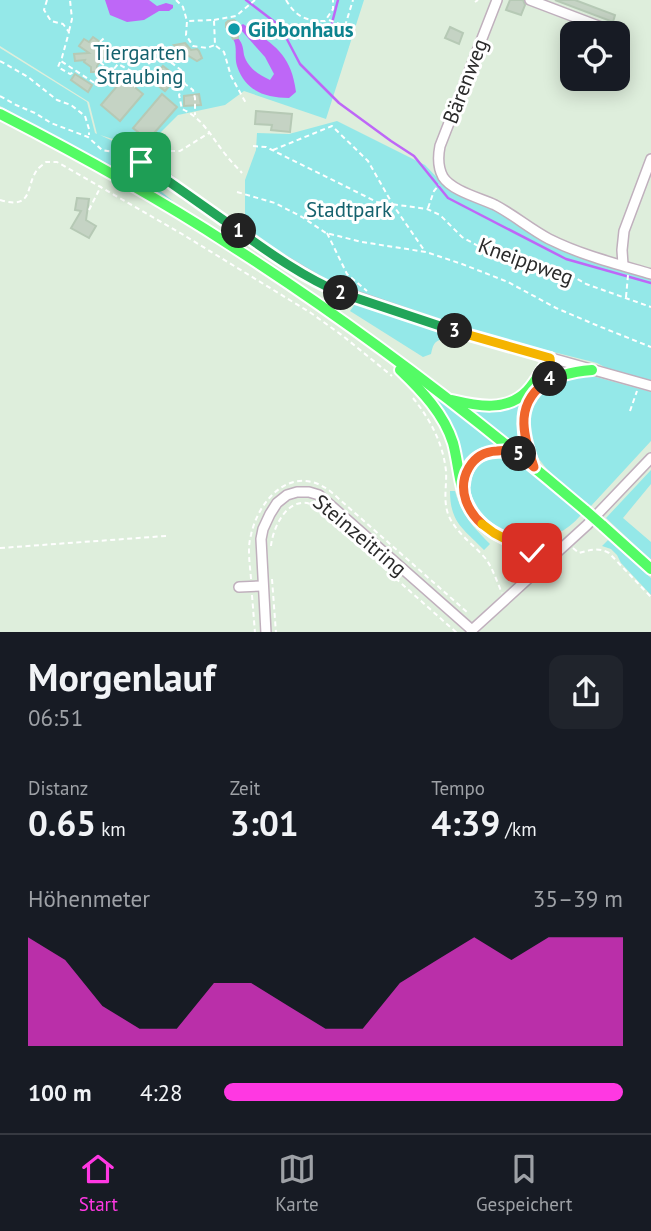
<!DOCTYPE html>
<html lang="de">
<meta charset="utf-8">
<style>
:root{--surface:#171b24;--page:#20242c;--text:#f1f3f6;--muted:#9ea1a6;--line:#363941;--accent:#ff38e2}
body{margin:0;font-family:"PT Sans",sans-serif;background:var(--page);color:var(--text);height:100vh;display:flex;flex-direction:column;font-size:26px;white-space:nowrap}
*{box-sizing:border-box;margin:0}
p{font-size:23px;color:var(--muted)}
.icon{flex:none;width:38px;height:38px;fill:none;stroke:currentColor;stroke-width:2;stroke-linecap:round;stroke-linejoin:round}
.map{position:relative;height:632px;overflow:hidden}
.sheet{display:flex;flex-direction:column;background:var(--surface);flex:1}
.sheet>*{flex:none}
.tools{position:absolute;left:560px;top:21px;display:grid;gap:14px}
.tools a{display:grid;place-items:center;width:70px;height:70px;border-radius:14px;background:var(--surface);box-shadow:0 4px 18px #0003;font-size:35px}
.pin{position:absolute;display:grid;place-items:center;width:60px;height:60px;color:#fff;margin:-30px;border-radius:14px;box-shadow:0 4px 10px #0006}
.km{position:absolute;width:35px;height:35px;margin:-18px;border-radius:50%;background:#222;color:#fff;font-size:19px;line-height:35px;text-align:center}
.round{display:grid;place-items:center;flex:none;width:74px;height:74px;border-radius:14px;background:var(--page)}
.headline{display:flex;align-items:center;justify-content:space-between;height:119px;padding:0 28px}
h1{font-size:38px;font-weight:600;line-height:52px}
.metrics{display:grid;grid-template-columns:repeat(3,1fr);gap:10px;height:119px;padding:7px 28px}
.metrics div{display:grid;align-content:center}
.metrics b{font-size:35px;font-weight:600}
.metrics small{font-size:19px;font-weight:400}
.metrics p{font-size:19px}
.chart{height:196px;padding:14px 28px}
.chart p{display:flex;justify-content:space-between}
.chart svg{width:100%;height:126px;margin-top:7px;fill:var(--accent);opacity:.7}
ul{padding:0 28px;list-style:none;font-size:23px}
li{display:grid;grid-template-columns:112px 84px 1fr;align-items:center;height:52px}
li i{height:18px;border-radius:9px;background:var(--accent)}
.menu{display:flex;justify-content:space-around;align-items:center;height:98px;border-top:2px solid var(--line);background:var(--surface);font-size:19px;color:var(--muted)}
.menu a{display:grid;justify-items:center;gap:4px}
.menu .active{color:var(--accent)}
.map>svg:first-child{display:block}
.green{fill:#94e8e8}
.water{fill:#be67f7}
.lines{fill:none;stroke-linecap:round;stroke-linejoin:round}
.stream{stroke:#be67f7;stroke-width:2.5}
.building{fill:#c5d3c4;stroke:#b6c9b5;stroke-width:2}
.minor-casing{stroke:#c0b0bd;stroke-width:12}
.major-casing{stroke:#fff;stroke-width:14}
.path{stroke:#fff;stroke-width:2;stroke-dasharray:5 3.5;stroke-linecap:butt}
.minor{stroke:#fff;stroke-width:9}
.major{stroke:#54fb65;stroke-width:10}
.major-bridge-casing{stroke:#fff;stroke-width:14;stroke-linecap:butt}
.major-bridge{stroke:#54fb65;stroke-width:10}
.split-1-casing{stroke:#fff;stroke-width:14}
.split-2-casing{stroke:#fff;stroke-width:14}
.split-3-casing{stroke:#fff;stroke-width:14}
.split-4-casing{stroke:#fff;stroke-width:14}
.split-5-casing{stroke:#fff;stroke-width:14}
.split-6-casing{stroke:#fff;stroke-width:14}
.split-7-casing{stroke:#fff;stroke-width:14}
.split-1{stroke:#22a559;stroke-width:9}
.split-2{stroke:#22a559;stroke-width:9}
.split-3{stroke:#22a559;stroke-width:9}
.split-4{stroke:#f5b400;stroke-width:9}
.split-5{stroke:#f0652b;stroke-width:9}
.split-6{stroke:#f0652b;stroke-width:9}
.split-7{stroke:#f5b400;stroke-width:9}
.culture-dot{fill:#0f9aa8;stroke:#fff;stroke-width:2.5}
.labels{text-anchor:middle;dominant-baseline:central;stroke-width:6;stroke-linejoin:round;paint-order:stroke}
.culture-label{font-size:21px;font-weight:bold;fill:#0d838f;stroke:#fff;text-anchor:start}
.park-label{font-size:21px;fill:#15626e;stroke:#fff}
.street-label{font-size:21px;fill:#2b2b2b;stroke:#fff}
</style>
<div class="map">
<svg width="651" height="633" viewBox="0 0 651 633">
<rect width="100%" height="100%" fill="#deeedc"/>
<g class="green">
<path d="M0 0H364L326 119 244 91 225 105 178 115 147 146H135L100 135 117 143 119 157 174 202 118 170 0 106V48L87 102 95 133 97 134 89 102 0 46Z"/>
<path d="M337 121 425 165 445 186 457 193 493 209 556 247 604 265 651 278V381L610 370 597 363 455 327 315 275 248 231 245 225V180L256 150 257 133 289 134Z"/>
<path d="M355 304 455 337 454 340C439 339 434 338 431 354L423 357 350 311Z"/>
<path d="M586 376 596 377 651 392V441L591 506C574 493 555 480 542 463 533 452 529 441 528 427 527 403 540 386 564 378 570 376 579 377 586 376Z"/>
<path d="M434 398H437L496 445 495 447 480 451 465 465H462L434 401Z"/>
<path d="M522 401 523 402 518 426 522 449 520 450 475 414 476 412 504 409Z"/>
<path d="M505 455 527 468 581 515C527 579 435 500 479 462 485 457 497 457 505 455Z"/>
<path d="M651 470V484L623 518 651 542V560L606 518Z"/>
<path d="M450 491H455C461 514 473 527 490 544L484 550C464 529 450 523 450 491Z"/>
<path d="M608 540 651 578V595L621 563 617 555 611 549 602 546Z"/>
</g>
<g class="water">
<path d="M105 0H149L157 6 166 3 173 5V8L169 11H159L144 20 127 22 110 15Z"/>
<path d="M243 24C273 44 291 53 296 92L289 98C265 97 246 92 237 66 234 57 238 47 233 39L238 38C243 44 243 48 244 55 248 68 258 74 270 80L274 74 265 57 241 30 240 26Z"/>
</g>
<g class="lines">
<g class="stream">
<path d="M246 0 280 26 300 64 339 103 391 141 414 156 448 198 566 259 651 283"/>
<path d="M332 23 338 0"/>
</g>
</g>
<g class="building">
<path d="M510 0H523L525 5 521 15 506 10Z"/>
<path d="M555 0H575L615 15 613 22Z"/>
<path d="M234 20 240 26 241 30 238 34V38L233 39 226 27V23L228 21Z"/>
<path d="M450 27 463 33 459 44 445 38Z"/>
<path d="M93 37 110 49V56L103 58 97 66V72H91V67L84 62 85 60 75 61 74 54 89 53 79 46 84 39 89 42Z"/>
<path d="M185 43 191 50 197 49 199 51 202 58 197 61 182 52 174 45Z"/>
<path d="M163 66 177 77 165 91 151 80Z"/>
<path d="M75 74 92 85 88 92 71 80Z"/>
<path d="M124 78 143 94 120 121 101 105Z"/>
<path d="M162 94 177 107 148 140 133 128Z"/>
<path d="M199 94 201 105 184 106V96Z"/>
<path d="M256 111 292 114 290 132 271 130 272 125 255 124Z"/>
<path d="M77 198 89 199 86 220 96 226 89 238 71 228 81 211 75 210Z"/>
</g>
<g class="lines">
<defs>
<g id="minor">
<path d="M497 0 440 146C438 156 438 168 443 177 452 191 480 198 495 205 514 215 530 229 549 239 581 255 617 264 651 274"/>
<path d="M530 0 609 30"/>
<path d="M122 149 170 181 185 194 269 252 326 286 462 333 651 386"/>
<path d="M623 265 622 250 624 231 651 159"/>
<path d="M239 587 262 586"/>
<path d="M266 633 261 539 263 529 270 514 277 503 287 495 297 492H309L319 495 472 630"/>
<path d="M471 633 472 630 587 525 651 458"/>
</g>
<g id="major">
<path d="M0 114C78 154 156 197 230 245 355 325 473 415 586 511"/>
<path d="M400 370C422 391 444 414 453 443 459 465 459 491 471 510 487 536 510 537 532 553 536 556 539 561 542 565"/>
<path d="M452 400C477 406 507 412 527 391 536 382 542 368 550 358"/>
<path d="M533 464C529 454 525 443 524 432 518 387 555 373 592 370"/>
<path d="M464 484C467 452 490 450 516 452"/>
<path d="M602 525 651 569"/>
</g>
</defs>
<use href="#minor" class="minor-casing"/>
<use href="#major" class="major-casing"/>
<g class="path">
<path d="M47 0 44 10 51 21 63 24 69 32 61 61 99 86 118 64 137 74 154 59 168 60 181 70 185 84 193 90 195 98V115"/>
<path d="M176 0 183 7 187 21 186 35 193 46 207 48 215 45 214 20 187 21"/>
<path d="M286 0C296 17 306 21 325 21L333 9V0"/>
<path d="M475 2 478 0"/>
<path d="M214 20 236 16 255 0"/>
<path d="M329 20 345 26 353 0"/>
<path d="M69 31 72 19 70 0"/>
<path d="M100 42 105 37"/>
<path d="M216 46 224 52 231 76 247 105"/>
<path d="M0 61 28 77 57 100 71 105 85 116 89 129V135"/>
<path d="M60 62 58 67 70 74 76 71"/>
<path d="M100 62 110 71"/>
<path d="M184 86 179 95 182 109C204 119 211 137 226 155 231 162 237 167 242 173"/>
<path d="M134 87 141 79 138 75"/>
<path d="M0 96 16 105 35 113 51 123 88 137 102 150 114 152"/>
<path d="M253 146 266 147 377 202 427 209 440 215 462 237 489 252 522 259 564 271 586 284 651 307"/>
<path d="M273 150 332 126 368 161 393 205 424 250"/>
<path d="M153 151H180L209 133"/>
<path d="M237 192 275 203 302 217 326 233 362 242 426 252 462 264 508 282 556 308 596 325 651 347"/>
<path d="M0 200C34 210 25 187 37 170 39 167 44 164 46 162H57L182 234 311 313 343 336 392 376"/>
<path d="M428 208 434 191 439 185"/>
<path d="M89 210 101 186"/>
<path d="M327 233 347 274 367 291"/>
<path d="M626 297 628 275"/>
<path d="M413 398C430 419 443 443 446 471 447 485 443 499 448 514 455 532 473 544 486 559 493 569 497 582 502 593"/>
<path d="M630 411 637 391"/>
<path d="M271 546C273 526 289 494 313 505L457 633"/>
<path d="M0 548 166 536"/>
<path d="M573 548 579 553C590 550 598 547 609 553L651 597"/>
<path d="M251 579C250 564 247 549 251 535 259 498 293 463 330 491L467 612V614"/>
<path d="M272 579 276 633"/>
<path d="M252 595 255 633"/>
</g>
<use href="#minor" class="minor"/>
<use href="#major" class="major"/>
<defs>
<path id="major-bridge" d="M586 511 602 525"/>
</defs>
<use href="#major-bridge" class="major-bridge-casing"/>
<use href="#major-bridge" class="major-bridge"/>
</g>
<g class="lines">
<defs>
<path id="split-1" d="M141 162 239 231"/>
<path id="split-2" d="M239 231C271 254 305 278 341 293"/>
<path id="split-3" d="M341 293 455 331"/>
<path id="split-4" d="M455 331 550 358 552 378 550 379"/>
<path id="split-5" d="M519 454 534 467C522 432 514 402 550 379"/>
<path id="split-6" d="M482 524C475 518 469 509 466 501 458 478 471 452 497 451 504 450 512 451 519 454"/>
<path id="split-7" d="M482 524 494 533 532 553"/>
</defs>
<use href="#split-1" class="split-1-casing"/>
<use href="#split-2" class="split-2-casing"/>
<use href="#split-3" class="split-3-casing"/>
<use href="#split-4" class="split-4-casing"/>
<use href="#split-5" class="split-5-casing"/>
<use href="#split-6" class="split-6-casing"/>
<use href="#split-7" class="split-7-casing"/>
<use href="#split-1" class="split-1"/>
<use href="#split-2" class="split-2"/>
<use href="#split-3" class="split-3"/>
<use href="#split-4" class="split-4"/>
<use href="#split-5" class="split-5"/>
<use href="#split-6" class="split-6"/>
<use href="#split-7" class="split-7"/>
</g>
<circle class="culture-dot" cx="234" cy="29" r="7"/>
<g class="labels">
<g class="culture-label">
<text x="248" y="29">Gibbonhaus</text>
</g>
<g class="park-label">
<text x="140" y="52">Tiergarten<tspan x="140" dy="24">Straubing</tspan></text>
<text x="349" y="209">Stadtpark</text>
</g>
<g class="street-label">
<text transform="translate(465 81) rotate(-69)">Bärenweg</text>
<text transform="translate(526 261) rotate(20)">Kneippweg</text>
<text transform="translate(360 535) rotate(40)">Steinzeitring</text>
</g>
</g>
</svg>
<div class="tools">
<a><svg class="icon" aria-label="locate" viewBox="0 0 24 24"><circle cx="12" cy="12" r="6"/><path d="M12 2v4M12 18v4M2 12h4M18 12h4"/></svg></a>
</div>
<div class="pin" style="left:141px;top:162px;background:#1e9e55"><svg class="icon" aria-label="arrive" viewBox="0 0 24 24"><path d="M6 21V4h12l-3 4 3 4H6"/></svg></div>
<div class="pin" style="left:532px;top:553px;background:#d93025"><svg class="icon" aria-label="check" viewBox="0 0 24 24"><path d="M5 12l5 5 9-10"/></svg></div>
<b class="km" style="left:239px;top:231px">1</b>
<b class="km" style="left:341px;top:293px">2</b>
<b class="km" style="left:455px;top:331px">3</b>
<b class="km" style="left:550px;top:379px">4</b>
<b class="km" style="left:519px;top:454px">5</b>
</div>
<section class="sheet">
<div class="headline"><div><h1>Morgenlauf</h1><p>06:51</p></div><a class="round"><svg class="icon" aria-label="share" viewBox="0 0 24 24"><path d="M12 15V3M7 8l5-5 5 5M5 13v7h14v-7"/></svg></a></div>
<div class="metrics">
<div><p>Distanz</p><b>0.65<small> km</small></b></div>
<div><p>Zeit</p><b>3:01</b></div>
<div><p>Tempo</p><b>4:39<small> /km</small></b></div>
</div>
<div class="chart"><p><span>Höhenmeter</span>35–39 m</p>
<svg viewBox="0 0 160 44" preserveAspectRatio="none"><path d="M0 44V6L10 14L20 30L30 38L40 38L50 22L60 22L70 30L80 38L90 38L100 22L110 14L120 6L130 14L140 6L150 6L160 6V44z"/></svg>
</div>
<ul>
<li><b>100 m</b>4:28<i style="width:100%"></i></li>
</ul>
</section>
<nav class="menu">
<a class="active"><svg class="icon" aria-label="home" viewBox="0 0 24 24"><path d="M3 11l9-7 9 7M6 9v11h12V9"/></svg>Start</a>
<a><svg class="icon" aria-label="map" viewBox="0 0 24 24"><path d="M3 6l6-2 6 2 6-2v14l-6 2-6-2-6 2zM9 4v14M15 6v14"/></svg>Karte</a>
<a><svg class="icon" aria-label="saved" viewBox="0 0 24 24"><path d="M7 4h10v16l-5-4-5 4z"/></svg>Gespeichert</a>
</nav>
